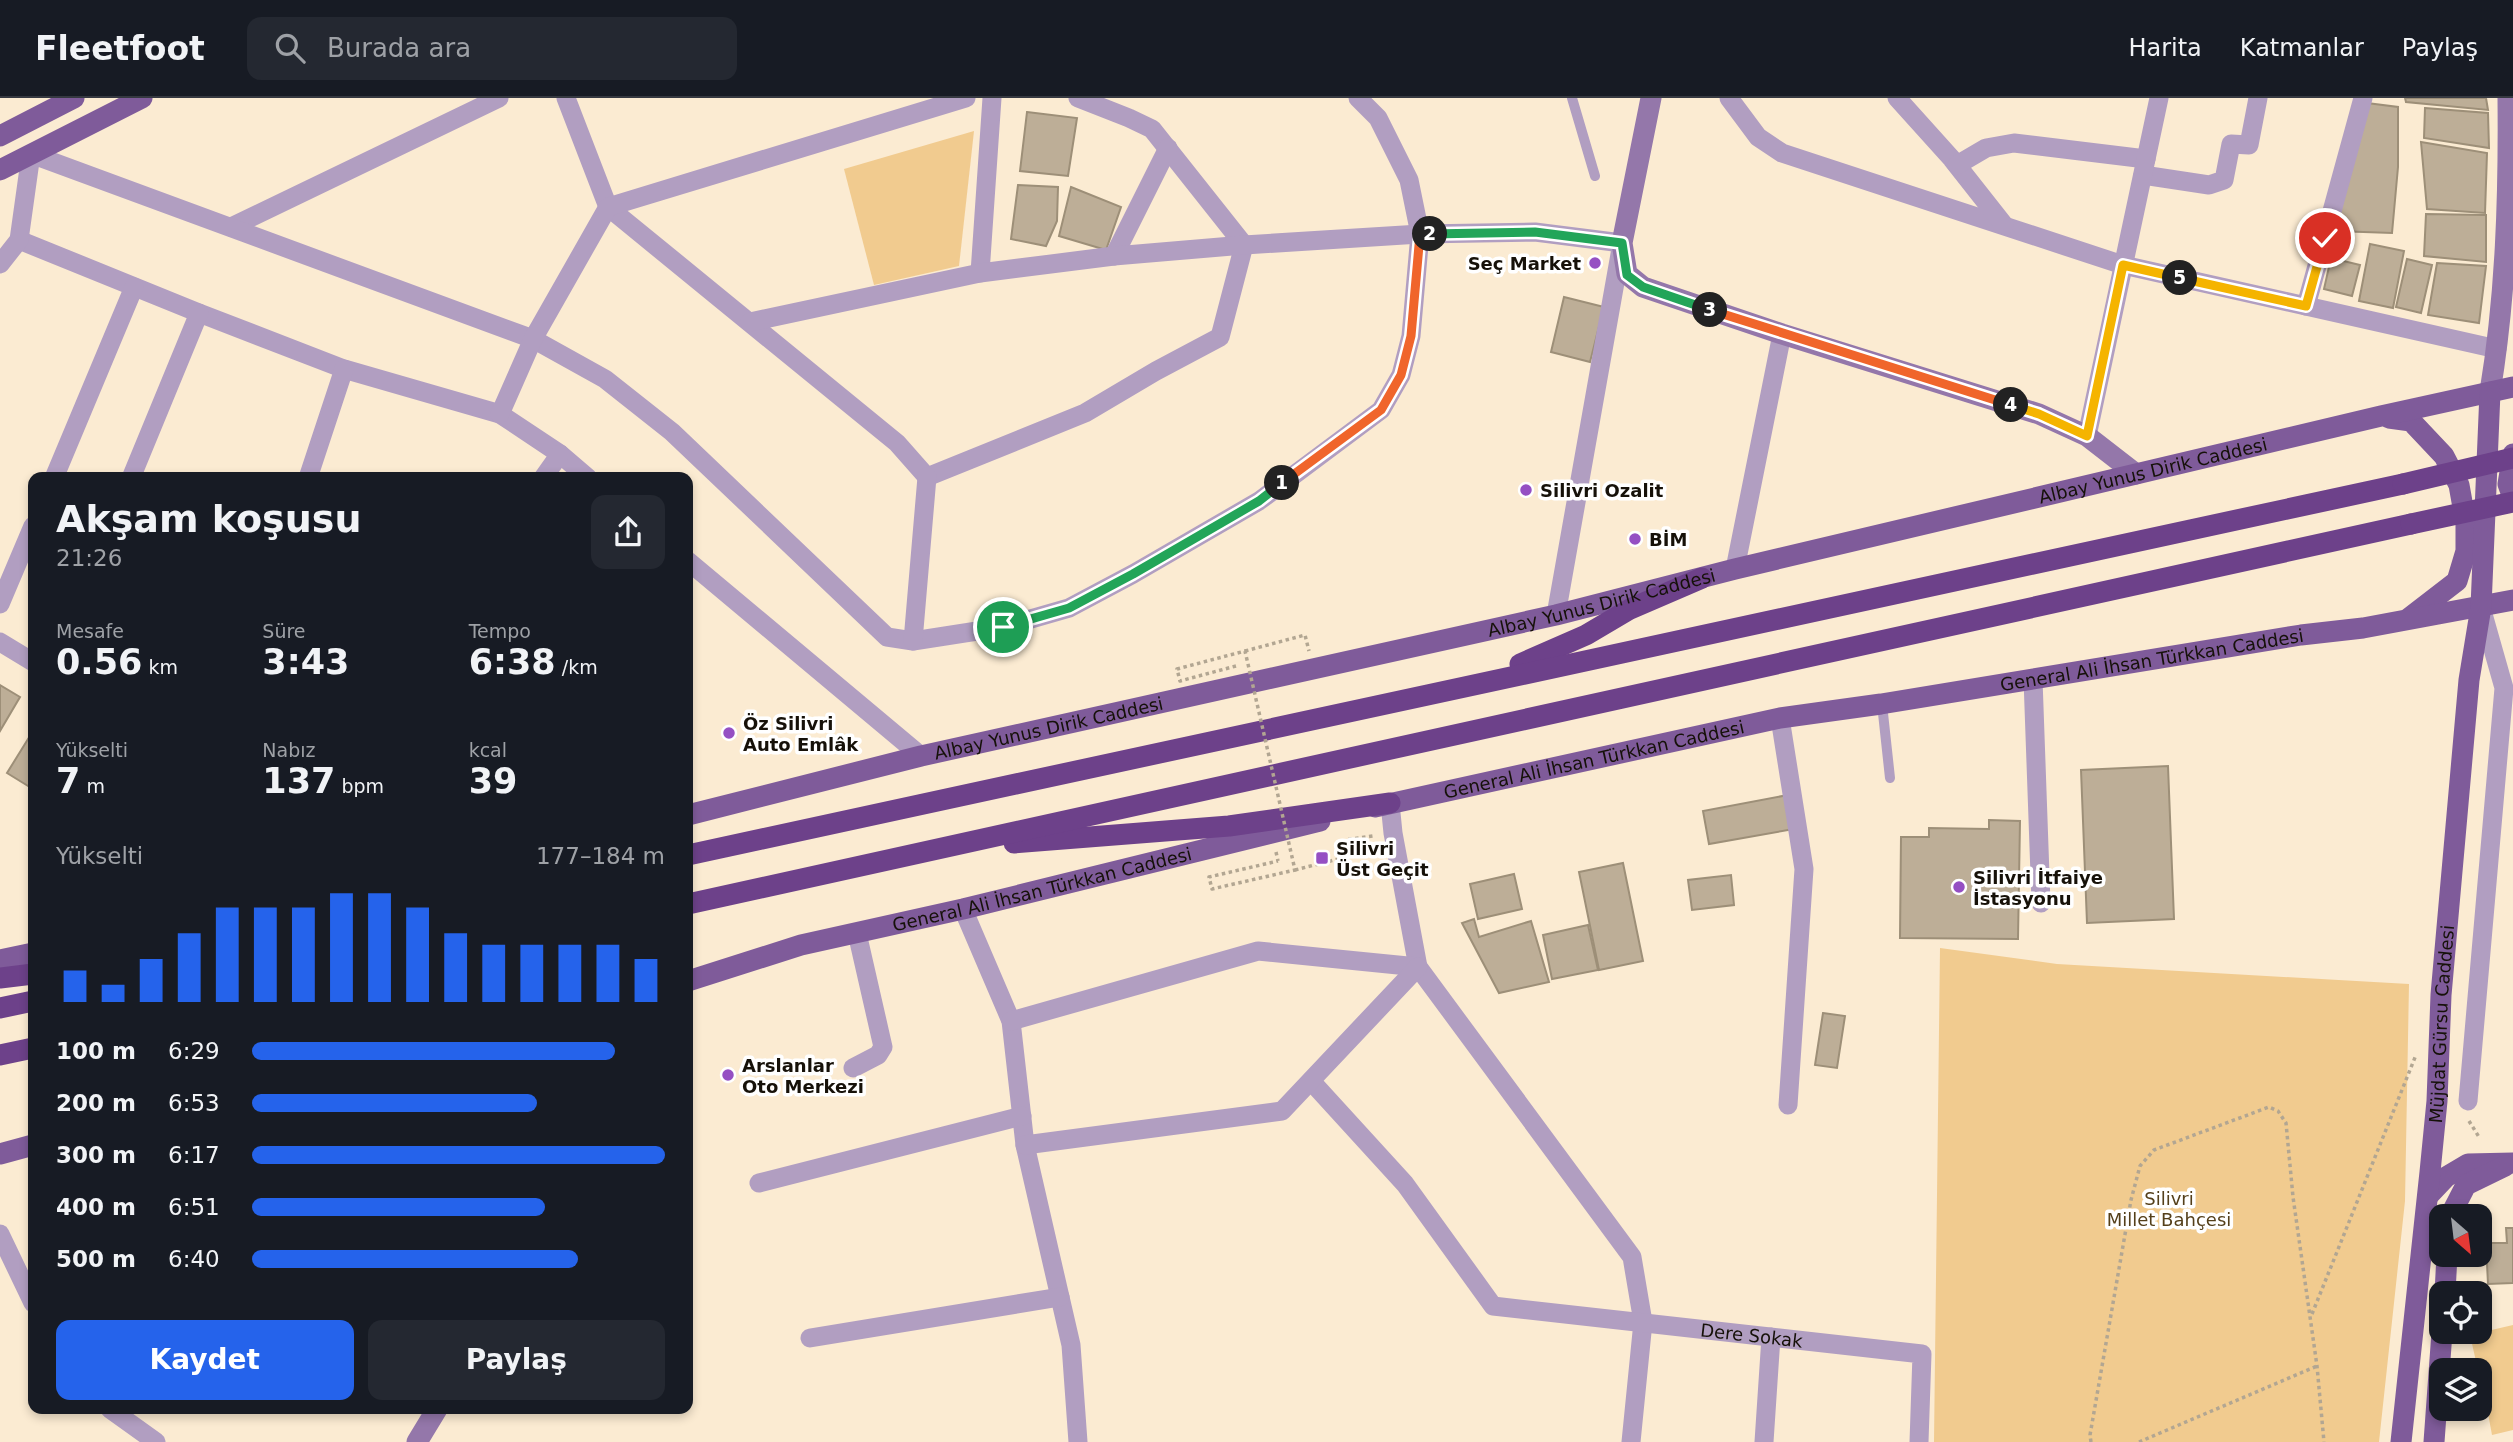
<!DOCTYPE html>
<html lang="tr">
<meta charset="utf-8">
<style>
:root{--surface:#171b24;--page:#242831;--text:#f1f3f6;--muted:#9ea1a6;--line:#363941;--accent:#2563eb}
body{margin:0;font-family:"DejaVu Sans",sans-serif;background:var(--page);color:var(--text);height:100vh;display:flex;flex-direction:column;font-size:26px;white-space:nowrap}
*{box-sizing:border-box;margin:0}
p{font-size:23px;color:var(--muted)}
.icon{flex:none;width:38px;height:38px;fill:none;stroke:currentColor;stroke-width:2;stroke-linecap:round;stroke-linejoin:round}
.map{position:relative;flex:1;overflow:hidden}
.drawer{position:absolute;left:28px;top:374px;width:665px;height:942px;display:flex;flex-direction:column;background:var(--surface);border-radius:14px;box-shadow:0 4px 10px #0003}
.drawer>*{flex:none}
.needle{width:46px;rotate:152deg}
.tools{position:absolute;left:2429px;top:1106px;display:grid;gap:14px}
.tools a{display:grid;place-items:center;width:63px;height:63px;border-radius:14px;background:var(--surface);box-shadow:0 4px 10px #0003;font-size:35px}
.pin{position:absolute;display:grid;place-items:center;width:60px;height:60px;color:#fff;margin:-30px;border:4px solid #fff;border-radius:50%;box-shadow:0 2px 7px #0007}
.km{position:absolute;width:35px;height:35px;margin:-18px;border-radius:50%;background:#222;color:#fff;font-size:19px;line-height:35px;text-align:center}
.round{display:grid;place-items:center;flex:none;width:74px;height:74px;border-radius:14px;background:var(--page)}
.head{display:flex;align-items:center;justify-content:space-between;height:119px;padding:0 28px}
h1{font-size:38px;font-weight:800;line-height:52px}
.metrics{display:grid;grid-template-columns:repeat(3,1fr);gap:10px;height:119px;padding:7px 28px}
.metrics div{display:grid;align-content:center}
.metrics b{font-size:35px;font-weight:800}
.metrics small{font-size:19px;font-weight:400}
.metrics p{font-size:19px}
.chart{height:196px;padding:14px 28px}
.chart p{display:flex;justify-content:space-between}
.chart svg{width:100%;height:126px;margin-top:7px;stroke:var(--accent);stroke-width:6}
.cta{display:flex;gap:14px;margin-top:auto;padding:14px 28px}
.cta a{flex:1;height:80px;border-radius:14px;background:var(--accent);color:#fff;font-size:28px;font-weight:800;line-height:80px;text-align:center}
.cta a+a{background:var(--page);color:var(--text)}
ul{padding:0 28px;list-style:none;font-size:23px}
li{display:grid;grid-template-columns:112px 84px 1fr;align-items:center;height:52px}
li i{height:18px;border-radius:9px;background:var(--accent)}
header{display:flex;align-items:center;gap:42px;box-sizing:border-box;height:98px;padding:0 35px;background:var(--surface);border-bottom:2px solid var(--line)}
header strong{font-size:33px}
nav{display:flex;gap:38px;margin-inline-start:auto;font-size:24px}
.search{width:490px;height:63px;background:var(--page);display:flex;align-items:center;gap:18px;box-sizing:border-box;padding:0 24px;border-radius:14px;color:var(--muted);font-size:26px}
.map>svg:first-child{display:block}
.green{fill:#f1cb8f}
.building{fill:#bdae97;stroke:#9d8f78;stroke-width:2}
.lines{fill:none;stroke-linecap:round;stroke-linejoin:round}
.path{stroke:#b2a692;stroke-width:3.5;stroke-dasharray:3.5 3.5;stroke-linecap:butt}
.lane{stroke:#b19ec1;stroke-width:10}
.street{stroke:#b19ec1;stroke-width:19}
.secondary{stroke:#9477aa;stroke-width:21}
.primary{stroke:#7f5b9a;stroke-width:21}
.highway{stroke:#6d418a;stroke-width:21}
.path-bridge{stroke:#b2a692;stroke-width:3.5;stroke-dasharray:3.5 3.5;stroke-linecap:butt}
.highway-bridge{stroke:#6d418a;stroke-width:21}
.split-1-casing{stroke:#fff;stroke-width:14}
.split-2-casing{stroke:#fff;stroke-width:14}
.split-3-casing{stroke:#fff;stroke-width:14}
.split-4-casing{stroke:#fff;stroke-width:14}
.split-5-casing{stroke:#fff;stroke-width:14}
.split-6-casing{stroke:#fff;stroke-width:14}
.split-1{stroke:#22a559;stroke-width:9}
.split-2{stroke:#f0652b;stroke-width:9}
.split-3{stroke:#22a559;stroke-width:9}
.split-4{stroke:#f0652b;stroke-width:9}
.split-5{stroke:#f5b400;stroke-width:9}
.split-6{stroke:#f5b400;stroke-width:9}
.poi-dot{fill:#954fc3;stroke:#fff;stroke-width:2.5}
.labels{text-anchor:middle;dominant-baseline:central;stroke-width:7;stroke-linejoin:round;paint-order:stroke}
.poi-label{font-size:18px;font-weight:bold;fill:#161109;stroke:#fff;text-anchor:start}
.street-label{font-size:18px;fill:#161109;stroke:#fff}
.park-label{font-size:18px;fill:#543f1a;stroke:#fff}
</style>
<header>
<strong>Fleetfoot</strong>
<div class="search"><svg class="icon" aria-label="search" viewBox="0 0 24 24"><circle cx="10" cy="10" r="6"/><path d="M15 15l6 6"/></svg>Burada ara</div>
<nav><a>Harita</a><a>Katmanlar</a><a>Paylaş</a></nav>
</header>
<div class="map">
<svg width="2513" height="1344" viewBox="0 0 2513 1344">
<rect width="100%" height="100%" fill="#fbebd2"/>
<g class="green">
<path d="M974 33 959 168 874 187 844 71Z"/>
<path d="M1940 850 2057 866 2409 886 2405 1103 2379 1344H1934Z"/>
<path d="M2513 1227V1332L2492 1337 2480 1272H2478L2470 1237Z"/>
</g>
<g class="building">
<path d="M2405 0H2486L2488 12 2406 4Z"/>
<path d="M2367 5 2398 9V69L2392 135 2335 133Z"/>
<path d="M2425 10 2488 15 2489 50 2424 40Z"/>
<path d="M1027 14 1077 20 1068 78 1020 73Z"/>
<path d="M2421 44 2487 55 2485 115 2427 111Z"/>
<path d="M1018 87 1058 89 1057 123 1046 148 1011 141Z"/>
<path d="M1071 89 1121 109 1106 152 1059 138Z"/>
<path d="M2426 116 2486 117V164L2424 158Z"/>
<path d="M2370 146 2404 153 2393 210 2359 203Z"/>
<path d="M2331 160 2360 167 2352 198 2324 191Z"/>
<path d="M2407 161 2432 167 2421 215 2396 209Z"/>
<path d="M2437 165 2486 168 2479 225 2428 217Z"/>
<path d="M1564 199 1604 209 1590 264 1551 254Z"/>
<path d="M0 587 20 599 0 633Z"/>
<path d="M33 633V691L7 675Z"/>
<path d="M2168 668 2174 821 2087 825 2081 672Z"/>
<path d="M1788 697 1794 731 1709 746 1703 713Z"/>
<path d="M1989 722 2020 723 2018 841 1900 840 1901 739H1929V730L1989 731Z"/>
<path d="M1623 765 1643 863 1599 872 1579 774Z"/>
<path d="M1514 776 1522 811 1478 821 1470 786Z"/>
<path d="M1731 777 1734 807 1692 812 1688 782Z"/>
<path d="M1474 821 1479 839 1531 823 1549 884 1499 895 1462 825Z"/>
<path d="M1588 827 1598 872 1552 881 1543 837Z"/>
<path d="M1823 915 1845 918 1837 970 1815 967Z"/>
<path d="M2506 1130H2513V1185L2488 1186 2486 1145H2507Z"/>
</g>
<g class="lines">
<g class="path">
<path d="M1245 553 1305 537 1309 553"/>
<path d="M1276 754 1278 763"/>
<path d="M1295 772 1342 760 1345 742 1373 738"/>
<path d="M2469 1023 2479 1039"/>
<path d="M2312 1216 2416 957"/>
<path d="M2091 1344 2090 1337 2131 1102 2140 1068 2154 1052 2269 1009 2278 1013 2286 1025 2293 1099 2317 1268 2324 1344"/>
<path d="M2139 1344 2317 1268"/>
</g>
<g class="lane">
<path d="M1572 0 1595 78"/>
<path d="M1882 606 1890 680"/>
</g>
<g class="street">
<path d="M566 0 608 109 897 345 927 379 1085 315 1156 273 1220 239 1244 147 1152 31 1129 20 1078 0"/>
<path d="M1729 0 1758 39 1782 55 2123 167 2497 251"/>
<path d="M1897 0 1952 61 2004 127"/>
<path d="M1957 67 1986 50 2014 45 2146 61"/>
<path d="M2143 77 2209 87 2224 82 2231 46 2249 47 2258 0"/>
<path d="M231 129 499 0"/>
<path d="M19 142 199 215 344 271 500 316 560 356 588 380"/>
<path d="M1114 158 1168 50"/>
<path d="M0 166 19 142 31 56 533 241 605 281 672 334 887 539 913 543 1003 529 1069 510 1133 476 1259 403 1381 312 1401 277 1411 238 1420 136 1409 82 1378 20 1358 0"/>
<path d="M980 175 992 0"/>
<path d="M2306 208 2363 0"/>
<path d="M750 224 980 175 1114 158 1244 147 1420 136 1535 134 1622 145 1556 517"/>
<path d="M500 316 533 241 608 109 966 0"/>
<path d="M2087 338 2159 0"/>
<path d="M54 380 134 189"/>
<path d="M131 380 199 215"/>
<path d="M308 380 344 271"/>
<path d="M543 380 560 356"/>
<path d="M688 463 921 658"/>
<path d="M1735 471 1782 236"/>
<path d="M0 506 33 428"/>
<path d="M913 543 927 379"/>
<path d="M0 544 33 564"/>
<path d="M2033 581 2041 805"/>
<path d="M1780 620 1804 771 1788 1007"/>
<path d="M1390 705 1393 735 1418 869 1632 1159 1643 1224 1631 1344"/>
<path d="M963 811 1011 923 1025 1047 1071 1247 1078 1344"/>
<path d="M1011 923 1258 853 1418 869"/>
<path d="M853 970 878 957 883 949 857 835"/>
<path id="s1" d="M1311 983 1405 1086 1493 1208 1922 1256 1919 1344"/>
<path d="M2468 1003 2504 590 2481 509"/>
<path d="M1025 1047 1282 1013 1418 869"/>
<path d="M759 1085 1022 1018"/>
<path d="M0 1136 33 1205"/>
<path d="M810 1240 1060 1199"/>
<path d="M110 1311 156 1344"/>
<path d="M1764 1344 1771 1239"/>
</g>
<g class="secondary">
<path d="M1651 0 1622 145 1627 176 1643 189 1782 236 2039 316 2087 338 2136 376"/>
<path d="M2490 294C2506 197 2509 99 2508 0"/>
<path d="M417 1344 437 1311"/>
</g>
<g class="primary">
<path d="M0 38 74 0"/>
<path d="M0 72 142 0"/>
<path d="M2389 320 2411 323 2444 358 2459 387 2466 426V453L2457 483 2409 520"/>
<path d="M2513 356 2508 386 2513 400"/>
<path id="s2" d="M1375 709 1780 620 1881 606 2301 537 2363 530 2513 502"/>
<path id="s3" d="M688 717 921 658 1556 517 1735 471 2381 318 2513 289"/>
<path d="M0 862 33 855"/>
<path id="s4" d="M688 883 801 847 963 811 1320 723"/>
<path d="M0 1056 33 1047"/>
<path d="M2428 1098 2446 1079 2468 1066 2513 1065"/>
<path d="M2450 1118 2466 1087 2505 1068"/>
<path d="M2445 1195 2447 1157"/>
<path id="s5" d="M2401 1344 2430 1074 2437 1003 2441 897 2469 582 2481 509 2490 294"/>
<path d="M2434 1344 2442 1234"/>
</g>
<g class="highway">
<path d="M1520 566 1586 537 1630 511 1702 480"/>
<path d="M1014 745 1229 728 1390 705"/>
<path d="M688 757 2403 386"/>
<path d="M688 806 2411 426"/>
<path d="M0 880 33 876"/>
<path d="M0 910 33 903"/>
<path d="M0 957 33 950"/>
</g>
<path class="path-bridge" d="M1236 568 1180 583 1177 571 1245 553 1295 772 1212 791 1209 779 1278 763"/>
<g class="highway-bridge">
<path d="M2403 386 2513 360"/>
<path d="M2411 426 2513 404"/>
</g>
</g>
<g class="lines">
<defs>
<path id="split-1" d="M1003 529 1069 510 1133 476 1259 403 1282 385"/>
<path id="split-2" d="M1282 385 1381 312 1401 277 1411 238 1420 136H1430"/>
<path id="split-3" d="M1430 136 1535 134 1622 145 1627 177 1643 189 1710 212"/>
<path id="split-4" d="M1710 212 2011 307"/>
<path id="split-5" d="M2011 307 2039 316 2087 338 2123 167 2180 180"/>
<path id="split-6" d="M2180 180 2306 208 2325 140"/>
</defs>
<use href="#split-1" class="split-1-casing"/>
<use href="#split-2" class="split-2-casing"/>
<use href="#split-3" class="split-3-casing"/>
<use href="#split-4" class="split-4-casing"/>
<use href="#split-5" class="split-5-casing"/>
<use href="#split-6" class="split-6-casing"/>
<use href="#split-1" class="split-1"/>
<use href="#split-2" class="split-2"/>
<use href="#split-3" class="split-3"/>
<use href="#split-4" class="split-4"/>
<use href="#split-5" class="split-5"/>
<use href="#split-6" class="split-6"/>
</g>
<g class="poi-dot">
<circle cx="1595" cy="165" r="7"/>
<circle cx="1526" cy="392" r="7"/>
<circle cx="1635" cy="441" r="7"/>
<circle cx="729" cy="635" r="7"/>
<rect x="1315" y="753" width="14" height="14" rx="3.5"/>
<circle cx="1959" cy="789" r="7"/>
<circle cx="728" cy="977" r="7"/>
</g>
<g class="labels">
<g class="poi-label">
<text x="1581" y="165" text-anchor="end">Seç Market</text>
<text x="1540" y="392">Silivri Ozalit</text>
<text x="1649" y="441">BİM</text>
<text x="743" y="625">Öz Silivri<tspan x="743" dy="21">Auto Emlâk</tspan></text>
<text x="1336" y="750">Silivri<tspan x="1336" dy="21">Üst Geçit</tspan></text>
<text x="1973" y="779">Silivri İtfaiye<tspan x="1973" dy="21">İstasyonu</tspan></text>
<text x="742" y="967">Arslanlar<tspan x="742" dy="21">Oto Merkezi</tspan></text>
</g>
<g class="street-label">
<text stroke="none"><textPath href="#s3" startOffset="1505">Albay Yunus Dirik Caddesi</textPath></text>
<text stroke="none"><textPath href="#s3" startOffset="938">Albay Yunus Dirik Caddesi</textPath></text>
<text stroke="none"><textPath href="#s2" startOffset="791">General Ali İhsan Türkkan Caddesi</textPath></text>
<text stroke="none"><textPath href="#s3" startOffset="371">Albay Yunus Dirik Caddesi</textPath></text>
<text stroke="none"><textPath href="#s2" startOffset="224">General Ali İhsan Türkkan Caddesi</textPath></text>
<text stroke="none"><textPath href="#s4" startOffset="366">General Ali İhsan Türkkan Caddesi</textPath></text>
<text stroke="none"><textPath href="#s5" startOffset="420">Müjdat Gürsu Caddesi</textPath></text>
<text stroke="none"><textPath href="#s1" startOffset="550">Dere Sokak</textPath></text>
</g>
<g class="park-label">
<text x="2169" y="1100">Silivri<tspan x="2169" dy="21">Millet Bahçesi</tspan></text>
</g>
</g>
</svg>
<div class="tools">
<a><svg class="needle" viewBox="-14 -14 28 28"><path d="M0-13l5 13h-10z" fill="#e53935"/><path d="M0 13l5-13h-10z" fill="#9ea1a6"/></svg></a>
<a><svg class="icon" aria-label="locate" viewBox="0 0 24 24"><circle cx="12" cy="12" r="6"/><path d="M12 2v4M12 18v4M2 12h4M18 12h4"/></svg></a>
<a><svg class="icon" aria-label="layers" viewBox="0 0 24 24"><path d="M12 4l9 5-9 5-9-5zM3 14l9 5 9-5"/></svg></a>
</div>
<div class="pin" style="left:1003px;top:529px;background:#1e9e55"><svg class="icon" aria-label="arrive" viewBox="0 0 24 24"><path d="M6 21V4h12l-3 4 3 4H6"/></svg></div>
<div class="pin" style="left:2325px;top:140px;background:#d93025"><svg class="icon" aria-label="check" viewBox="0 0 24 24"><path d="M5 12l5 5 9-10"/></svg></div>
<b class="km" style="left:1282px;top:385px">1</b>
<b class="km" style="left:1430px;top:136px">2</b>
<b class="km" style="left:1710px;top:212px">3</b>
<b class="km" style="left:2011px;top:307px">4</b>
<b class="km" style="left:2180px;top:180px">5</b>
<section class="drawer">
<div class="head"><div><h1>Akşam koşusu</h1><p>21:26</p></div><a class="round"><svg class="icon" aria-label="share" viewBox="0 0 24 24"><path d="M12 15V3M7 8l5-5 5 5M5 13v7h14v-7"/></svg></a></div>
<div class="metrics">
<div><p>Mesafe</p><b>0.56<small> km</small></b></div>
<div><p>Süre</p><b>3:43</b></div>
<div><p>Tempo</p><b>6:38<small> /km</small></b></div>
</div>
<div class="metrics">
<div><p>Yükselti</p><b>7<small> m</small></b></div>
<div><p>Nabız</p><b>137<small> bpm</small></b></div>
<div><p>kcal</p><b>39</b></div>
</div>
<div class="chart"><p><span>Yükselti</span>177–184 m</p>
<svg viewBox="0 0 160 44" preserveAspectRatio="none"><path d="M5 44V33M15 44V38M25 44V29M35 44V20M45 44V11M55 44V11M65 44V11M75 44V6M85 44V6M95 44V11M105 44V20M115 44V24M125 44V24M135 44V24M145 44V24M155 44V29"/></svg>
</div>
<ul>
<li><b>100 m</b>6:29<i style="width:88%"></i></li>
<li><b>200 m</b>6:53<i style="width:69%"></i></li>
<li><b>300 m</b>6:17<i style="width:100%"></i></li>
<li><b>400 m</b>6:51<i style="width:71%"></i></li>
<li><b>500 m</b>6:40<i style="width:79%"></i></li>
</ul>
<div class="cta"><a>Kaydet</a><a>Paylaş</a></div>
</section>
</div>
